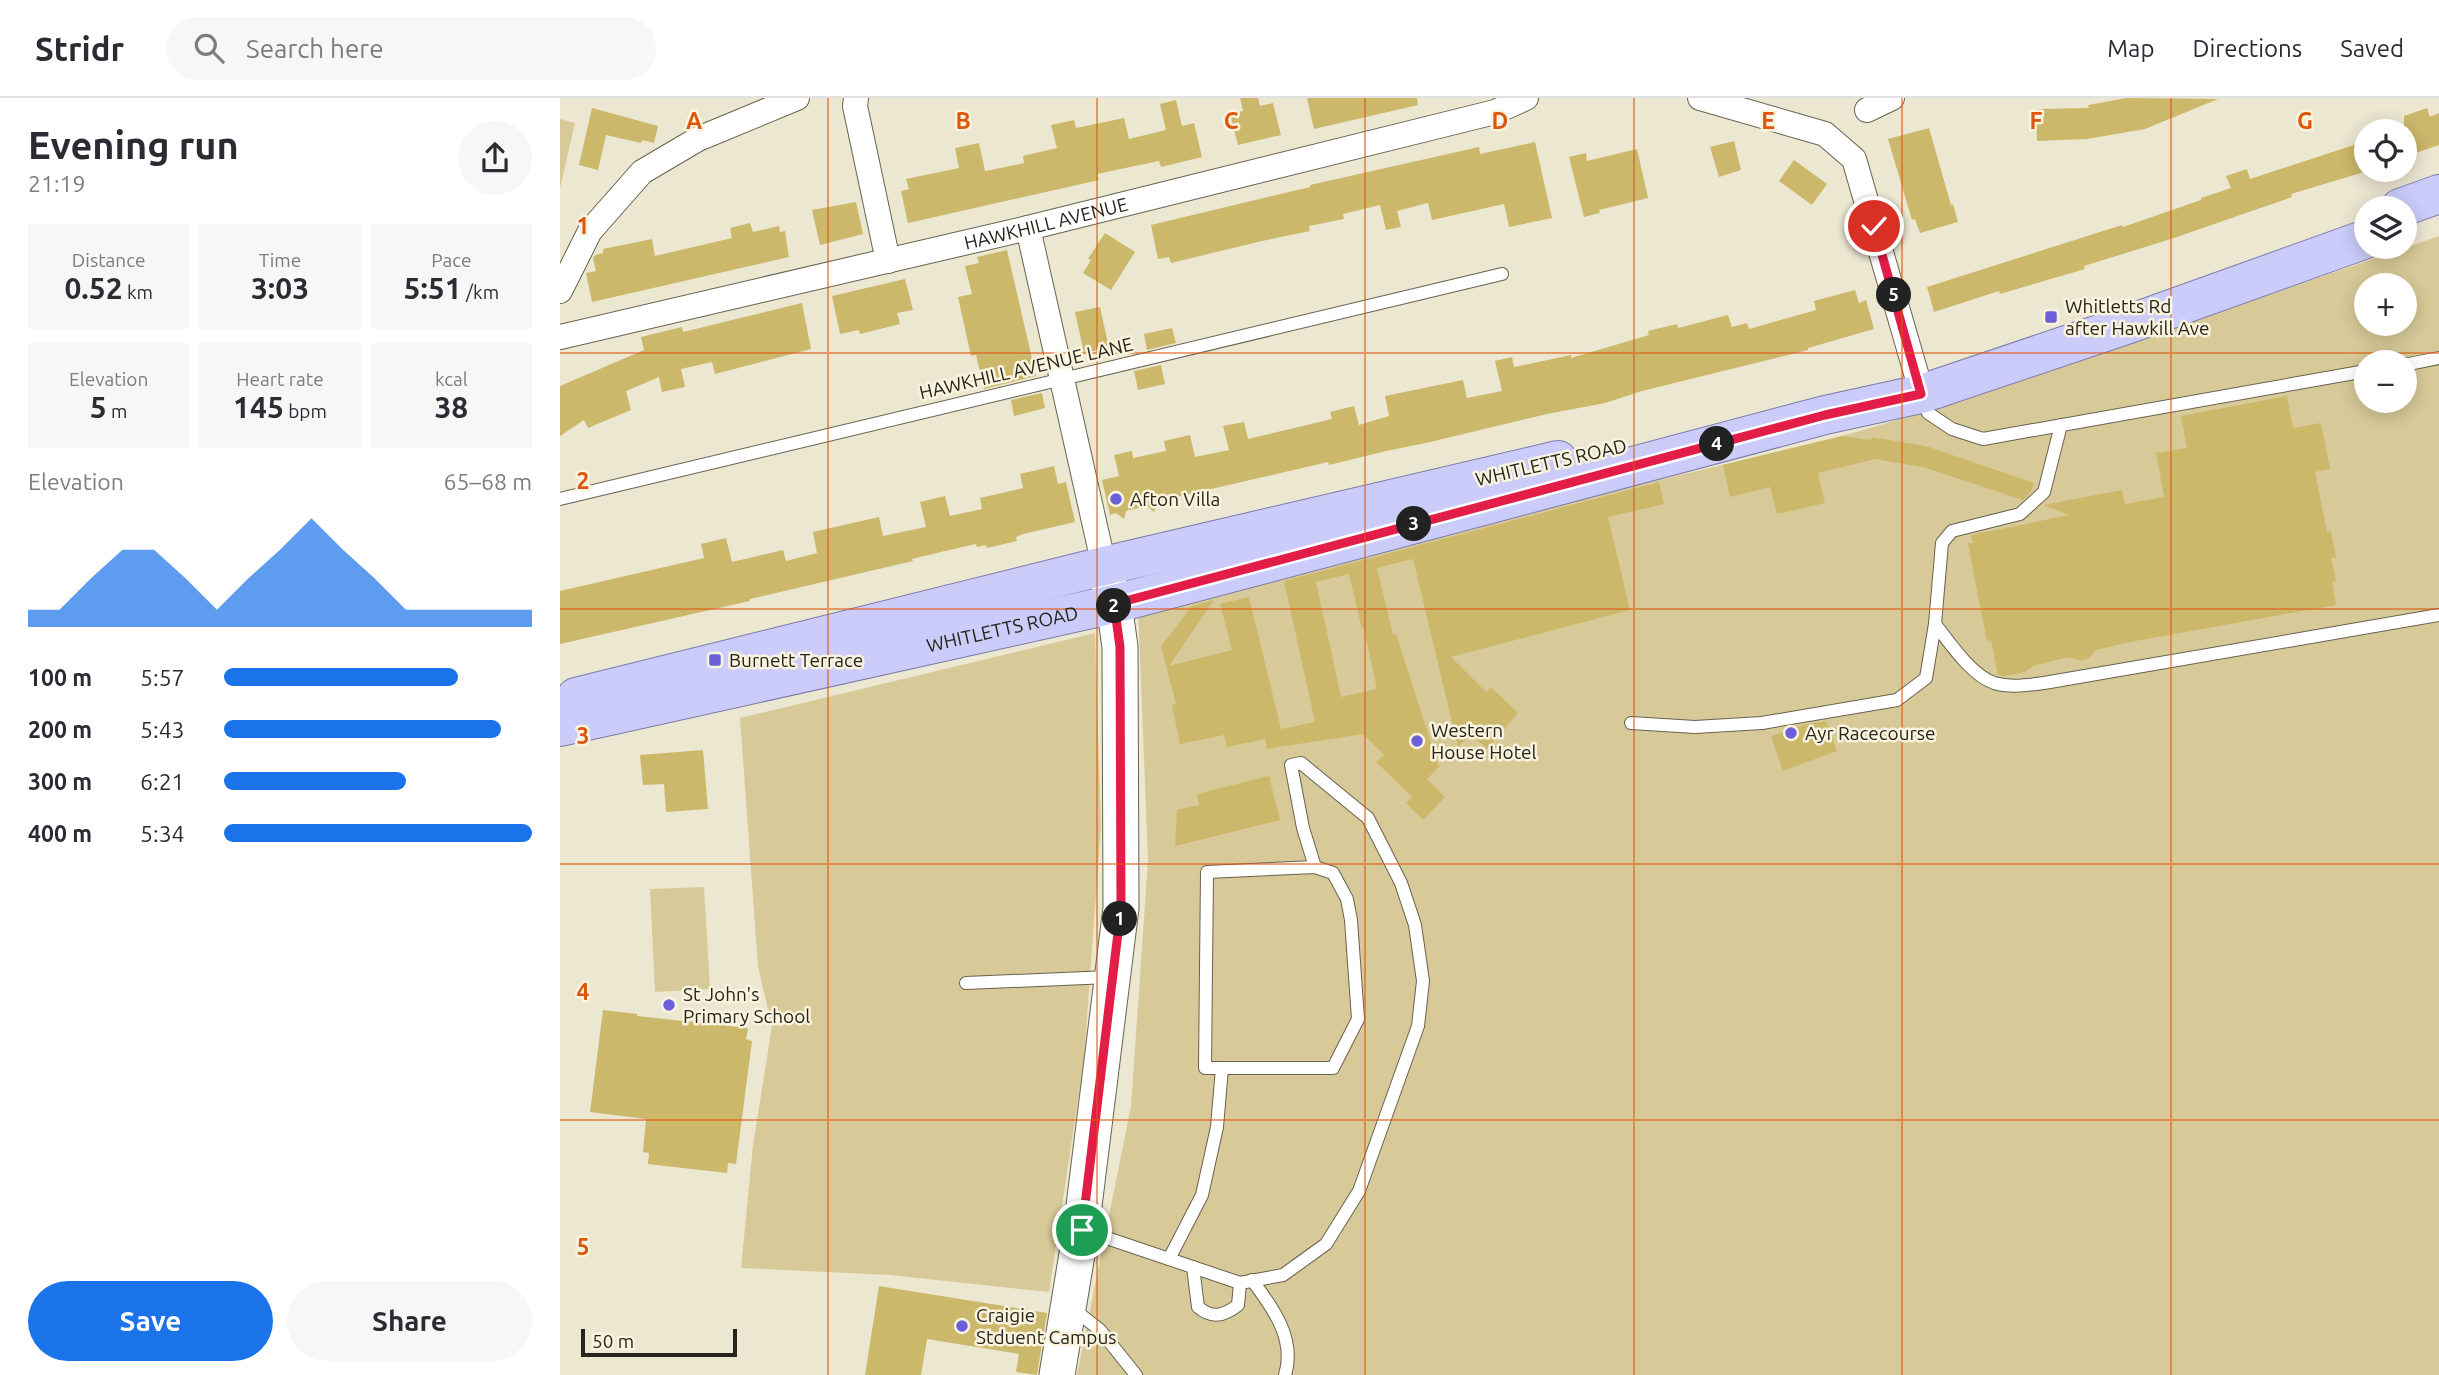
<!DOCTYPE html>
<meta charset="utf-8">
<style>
:root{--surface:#fff;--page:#f7f7f7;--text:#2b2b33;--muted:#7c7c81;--line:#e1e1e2;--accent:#1a73e8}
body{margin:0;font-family:Ubuntu,sans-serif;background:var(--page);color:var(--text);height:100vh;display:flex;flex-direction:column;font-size:26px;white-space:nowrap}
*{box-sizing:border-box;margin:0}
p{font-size:23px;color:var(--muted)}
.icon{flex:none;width:38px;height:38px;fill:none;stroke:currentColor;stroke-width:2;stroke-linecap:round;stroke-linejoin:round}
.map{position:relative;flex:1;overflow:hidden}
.sheet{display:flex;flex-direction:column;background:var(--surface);width:560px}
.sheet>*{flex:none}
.controls{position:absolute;left:1794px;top:21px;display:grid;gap:14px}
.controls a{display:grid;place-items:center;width:63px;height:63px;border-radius:50%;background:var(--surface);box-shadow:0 4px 18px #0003;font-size:35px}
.scale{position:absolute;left:21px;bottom:18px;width:156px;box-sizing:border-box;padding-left:7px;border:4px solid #26241c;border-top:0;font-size:19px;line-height:24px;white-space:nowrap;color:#26241c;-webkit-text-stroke:5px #faf4de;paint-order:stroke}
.pin{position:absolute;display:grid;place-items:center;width:60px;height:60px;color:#fff;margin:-30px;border:4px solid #fff;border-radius:50%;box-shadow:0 2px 7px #0007}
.km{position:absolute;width:35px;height:35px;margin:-18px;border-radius:50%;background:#222;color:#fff;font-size:19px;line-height:35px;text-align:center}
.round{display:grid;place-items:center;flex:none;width:74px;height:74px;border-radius:37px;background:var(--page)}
.overview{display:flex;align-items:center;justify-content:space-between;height:119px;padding:0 28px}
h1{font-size:38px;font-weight:600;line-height:52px}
.metrics{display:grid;grid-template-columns:repeat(3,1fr);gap:10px;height:119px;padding:7px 28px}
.metrics div{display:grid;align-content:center;border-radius:0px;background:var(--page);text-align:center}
.metrics b{font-size:30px;font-weight:600}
.metrics small{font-size:19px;font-weight:400}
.metrics p{font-size:19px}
.chart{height:196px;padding:14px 28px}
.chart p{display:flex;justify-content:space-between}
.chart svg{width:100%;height:126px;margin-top:7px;fill:var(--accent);opacity:.7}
.cta{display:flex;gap:14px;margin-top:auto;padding:14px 28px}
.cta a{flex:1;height:80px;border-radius:42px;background:var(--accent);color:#fff;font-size:28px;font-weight:600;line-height:80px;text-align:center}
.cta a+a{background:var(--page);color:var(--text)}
ul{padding:0 28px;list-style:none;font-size:23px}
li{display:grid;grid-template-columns:112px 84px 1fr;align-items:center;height:52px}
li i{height:18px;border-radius:9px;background:var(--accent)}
header{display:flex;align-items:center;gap:42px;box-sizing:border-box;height:98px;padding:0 35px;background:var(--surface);border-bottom:2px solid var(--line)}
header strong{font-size:33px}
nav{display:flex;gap:38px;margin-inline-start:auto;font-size:24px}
.search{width:490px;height:63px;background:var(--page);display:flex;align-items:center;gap:18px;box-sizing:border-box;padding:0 24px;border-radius:38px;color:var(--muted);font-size:26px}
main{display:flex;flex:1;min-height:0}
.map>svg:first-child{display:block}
.green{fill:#d8ca98;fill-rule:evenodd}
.building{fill:#ccb86b;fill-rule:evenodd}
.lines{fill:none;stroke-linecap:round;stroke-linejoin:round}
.lane-casing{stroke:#67624f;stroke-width:14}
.street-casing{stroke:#67624f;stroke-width:26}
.secondary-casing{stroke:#67624f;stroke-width:37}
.primary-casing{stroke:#7a7baa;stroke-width:40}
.lane{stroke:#fff;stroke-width:12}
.street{stroke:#fff;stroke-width:24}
.secondary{stroke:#fff;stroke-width:35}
.primary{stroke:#cbccfa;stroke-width:38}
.route-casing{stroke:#fff;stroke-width:14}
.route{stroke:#e11d48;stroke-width:9}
.grid{fill:none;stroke:#de560d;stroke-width:2;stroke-opacity:0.55}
.poi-dot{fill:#6a61da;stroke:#faf4de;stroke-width:2.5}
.labels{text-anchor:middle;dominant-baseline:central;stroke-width:5;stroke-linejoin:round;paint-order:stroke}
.street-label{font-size:19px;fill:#26241c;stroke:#faf4de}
.poi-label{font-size:19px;fill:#26241c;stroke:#faf4de;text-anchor:start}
.grid-label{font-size:23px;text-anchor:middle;font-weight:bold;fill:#de560d;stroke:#faf4de;stroke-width:5;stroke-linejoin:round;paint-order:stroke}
</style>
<header>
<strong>Stridr</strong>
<div class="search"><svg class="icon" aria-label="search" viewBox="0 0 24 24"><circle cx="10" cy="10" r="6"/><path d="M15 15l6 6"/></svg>Search here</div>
<nav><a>Map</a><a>Directions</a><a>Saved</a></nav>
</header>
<main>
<section class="sheet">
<div class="overview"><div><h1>Evening run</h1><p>21:19</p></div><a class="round"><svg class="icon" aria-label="share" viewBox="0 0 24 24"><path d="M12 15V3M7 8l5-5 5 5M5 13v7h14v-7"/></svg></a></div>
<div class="metrics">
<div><p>Distance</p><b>0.52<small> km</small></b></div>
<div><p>Time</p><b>3:03</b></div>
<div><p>Pace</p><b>5:51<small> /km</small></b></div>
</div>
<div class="metrics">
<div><p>Elevation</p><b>5<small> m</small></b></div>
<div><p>Heart rate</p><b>145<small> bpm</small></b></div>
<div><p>kcal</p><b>38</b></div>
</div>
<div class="chart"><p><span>Elevation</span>65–68 m</p>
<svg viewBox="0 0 160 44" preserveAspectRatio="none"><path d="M0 44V38L10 38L20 27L30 17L40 17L50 27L60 38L70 27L80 17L90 6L100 17L110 27L120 38L130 38L140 38L150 38L160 38V44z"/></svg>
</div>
<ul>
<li><b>100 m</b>5:57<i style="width:76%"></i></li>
<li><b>200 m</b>5:43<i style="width:90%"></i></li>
<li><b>300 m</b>6:21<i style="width:59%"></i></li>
<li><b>400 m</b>5:34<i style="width:100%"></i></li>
</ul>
<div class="cta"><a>Save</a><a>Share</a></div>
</section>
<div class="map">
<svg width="1879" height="1277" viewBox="0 0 1879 1277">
<rect width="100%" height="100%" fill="#ece7d1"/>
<g class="green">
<path d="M0 21 15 25 0 90Z"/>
<path d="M1879 138V1277H517L571 1008 588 763 578 508 1282 338 1400 304ZM1806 187H1844V226H1806ZM1806 264H1844V303H1806Z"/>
<path d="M535 535 541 727 524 962 489 1194 330 1177 181 1170 193 1047 212 928 198 869 180 620Z"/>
<path d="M144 789 150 891 95 894 90 791Z"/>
</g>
<g class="building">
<path d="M680 0H698L700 8 713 5 721 37 678 47 670 16 683 13Z"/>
<path d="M747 0H857L858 7 754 31Z"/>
<path d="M1566 0 1658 1 1585 31 1527 41 1477 43 1476 11 1529 10 1528 7Z"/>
<path d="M616 2 622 28 634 25 642 59 601 69 599 63 537 76 539 82 348 125 341 93 349 91 346 81 399 70 395 50 419 45 425 73 431 72 464 65 463 58 497 50 491 27 514 22 516 30 564 20 569 41 606 32 600 6Z"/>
<path d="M32 10 98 28 94 45 82 42 81 45 46 37 38 72 19 67Z"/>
<path d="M1867 10 1870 19 1879 15V47L1844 59V18Z"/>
<path d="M1369 30 1391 107 1393 106 1398 124 1360 135 1355 121 1352 122 1328 41Z"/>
<path d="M1174 43 1181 72 1159 79 1150 49Z"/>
<path d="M1806 43V73L1801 75 1731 96 1732 99 1611 141 1524 168 1525 171 1440 196 1439 193 1374 214 1367 189 1562 127 1563 129 1641 102V100L1671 90 1666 78 1687 71 1690 81Z"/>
<path d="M975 44 992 120 949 129 944 106 872 122 868 105 837 113 841 129 826 132 820 107 783 116 784 121 749 128 750 133 702 143 611 165 609 159 598 161 591 127 750 89V87L919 49 920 56Z"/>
<path d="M1077 51 1088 100 1039 112 1040 115 1024 119 1009 59 1026 55 1027 63Z"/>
<path d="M1234 62 1267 86 1252 107 1219 83Z"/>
<path d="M296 104 303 136 260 147 252 112Z"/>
<path d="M190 125 193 134 219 128 220 134 225 133 229 159 32 204 26 175 36 173 33 160 35 157 43 155V151L92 141 95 158 172 140 170 130Z"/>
<path d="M545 135 575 154 551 192 523 175 531 162 528 161Z"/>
<path d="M447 152 476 278 424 291 416 257 411 258 398 199 412 196 405 168 419 165 417 159Z"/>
<path d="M345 181 353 212 337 215 340 226 300 236 299 232 280 236 272 198Z"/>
<path d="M1295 192 1299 205 1306 202 1314 231 1248 250V252L1082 293 1045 305 987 316 866 345 826 353 769 367 768 364 599 403 594 414 587 408 566 413 564 421 556 415 550 417 542 382 559 378 554 357 572 353 573 360 606 353 604 343 630 337 635 359 669 352 663 328 684 324 688 341 772 321 770 314 794 308 799 327 829 318 825 298 903 282 907 300 942 293 935 263 952 259 954 269 1011 257V260L1089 237 1088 233 1117 226 1118 230 1168 217 1172 229 1187 225 1189 231 1256 212 1254 203Z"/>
<path d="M242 205 251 251 155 276 152 264 121 271 125 289 102 294 99 279 66 293 71 312 28 330 24 322 0 338V288L84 252 81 239 122 229 123 234Z"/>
<path d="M540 209 549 250 524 255 515 214Z"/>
<path d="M612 230 616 245 587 252 584 236Z"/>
<path d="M601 267 605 286 578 292 574 273Z"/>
<path d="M482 295 485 310 454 318 451 302Z"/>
<path d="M1727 298 1733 330 1761 325 1770 371 1755 374 1767 434 1771 433 1776 460H1771L1776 483 1772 484 1776 507 1570 544 1536 552 1530 559 1521 563 1509 559 1473 568 1465 574 1445 578 1438 577 1431 542 1427 543 1414 478 1408 445H1413L1411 437 1509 417 1483 407 1562 392 1565 406 1604 399 1596 355 1627 350 1621 318Z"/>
<path d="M1282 338 1311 342 1312 339 1366 348 1474 385 1471 394 1463 402 1363 369 1315 361 1258 375 1265 405 1217 416 1210 389 1170 399 1163 367Z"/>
<path d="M494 368 498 386 506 384 515 424 463 436 456 439 457 443 427 450 426 447 417 449 416 446 385 453 352 461 353 463 190 501V503L0 546V493L144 460 141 446 166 440 172 464 223 452 226 463 257 455 253 434 319 419 323 438 366 429 360 404 385 398 390 418 422 411 420 400 463 390 460 376Z"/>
<path d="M1099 384 1104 406 1048 419 1070 512 891 559 926 594 931 589 958 615 927 651 911 636 898 649 853 461 817 470 833 537 836 536 879 669 867 681 885 699 863 722 846 705 852 699 816 664 824 657 803 636 707 651 705 641 667 649 664 637 620 646 612 607 616 606 601 548 632 508 654 502 609 568 672 552 660 506 689 499 721 631 755 624 724 483ZM789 476 802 531H804L817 591 781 599 756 484Z"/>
<path d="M1266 623 1277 653 1223 673 1211 638 1243 627Z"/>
<path d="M143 652 148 711 106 714 104 686 83 687 80 657Z"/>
<path d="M709 678 720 722 615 748 617 712 639 707 637 696Z"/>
<path d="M43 912 77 916V918L188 930 186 941 192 943 176 1066 168 1065 167 1075 88 1066 89 1055 83 1054 86 1021 30 1014Z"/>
<path d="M319 1188 487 1215 477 1277 456 1274 459 1256 367 1241 361 1277H305Z"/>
</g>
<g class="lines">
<defs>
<g id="lane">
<path d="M1844 267 1879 260"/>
<path d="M1362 299 1368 315 1392 331 1423 341 1806 273"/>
<path d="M0 401 942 176"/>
<path d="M1375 526C1389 544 1411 577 1434 585 1450 590 1467 587 1484 585L1879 517"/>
<path d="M1071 625 1135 629 1202 625 1337 602 1366 580 1375 526 1382 445 1392 433 1460 416 1484 394 1501 327"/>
<path d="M755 769 773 775 787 801 791 822 798 921 773 970H645L647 774Z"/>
<path d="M406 885 549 879"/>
<path d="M523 1132 680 1185 723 1177 766 1146 799 1093 858 928 863 883 855 827 841 785 808 720 741 665 731 667 743 730 755 769"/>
<path d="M609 1161 642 1097 657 1029 662 970"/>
<path d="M633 1169 638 1209C652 1221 664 1218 678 1207L680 1185"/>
<path d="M692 1182C713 1210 736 1241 725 1277"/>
<path d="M512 1210 540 1232 576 1277"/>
</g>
<g id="street">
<path d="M296 0 295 8 328 163"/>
<path d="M1140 0 1265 36 1294 61 1356 275"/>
<path d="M1307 12 1332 0"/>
<path d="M468 130 544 468"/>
<path d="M0 193 30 133 82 74 138 41 237 0"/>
<path id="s1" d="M0 239 468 130 935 14 966 0"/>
</g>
<path id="secondary" d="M497 1277 521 1132 561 810 560 549 554 506 547 478"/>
<g id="primary">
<path d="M1840 110 1879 96"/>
<path d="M16 599 544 468 998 362"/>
<path id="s2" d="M0 629 554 506 1265 317 1361 296 1569 226 1806 141"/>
</g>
</defs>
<use href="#lane" class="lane-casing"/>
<use href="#street" class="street-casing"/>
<use href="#secondary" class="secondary-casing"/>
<use href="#primary" class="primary-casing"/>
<use href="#lane" class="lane"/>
<use href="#street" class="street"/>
<use href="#secondary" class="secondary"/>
<use href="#primary" class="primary"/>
</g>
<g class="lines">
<defs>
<path id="route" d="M522 1132 561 810 560 549 554 506 1265 317 1361 296 1314 128"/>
</defs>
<use href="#route" class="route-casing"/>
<use href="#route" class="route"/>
</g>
<path class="grid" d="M268 0V1277M537 0V1277M805 0V1277M1074 0V1277M1342 0V1277M1611 0V1277M0 255H1879M0 511H1879M0 766H1879M0 1022H1879"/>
<g class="poi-dot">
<rect x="1484" y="212" width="14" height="14" rx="3.5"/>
<circle cx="556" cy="401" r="7"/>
<rect x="148" y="555" width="14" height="14" rx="3.5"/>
<circle cx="1231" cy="635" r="7"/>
<circle cx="857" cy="643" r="7"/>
<circle cx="109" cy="907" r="7"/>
<circle cx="402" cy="1228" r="7"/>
</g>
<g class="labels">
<g class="street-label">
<text stroke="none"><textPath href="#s1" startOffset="499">HAWKHILL AVENUE</textPath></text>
<text transform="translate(466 270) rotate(-13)">HAWKHILL AVENUE LANE</text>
<text transform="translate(991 364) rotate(-13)">WHITLETTS ROAD</text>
<text stroke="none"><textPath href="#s2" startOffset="453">WHITLETTS ROAD</textPath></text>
</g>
<g class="poi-label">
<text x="1505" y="208">Whitletts Rd<tspan x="1505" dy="22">after Hawkill Ave</tspan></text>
<text x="570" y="401">Afton Villa</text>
<text x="169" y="562">Burnett Terrace</text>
<text x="871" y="632">Western<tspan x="871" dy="22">House Hotel</tspan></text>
<text x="1245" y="635">Ayr Racecourse</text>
<text x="123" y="896">St John's<tspan x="123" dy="22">Primary School</tspan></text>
<text x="416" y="1217">Craigie<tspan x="416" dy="22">Stduent Campus</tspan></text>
</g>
</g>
<g class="grid-label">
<text x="134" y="31">A</text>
<text x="403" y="31">B</text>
<text x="671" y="31">C</text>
<text x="940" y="31">D</text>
<text x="1208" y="31">E</text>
<text x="1476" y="31">F</text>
<text x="1745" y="31">G</text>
<text x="23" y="136">1</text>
<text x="23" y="391">2</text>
<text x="23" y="646">3</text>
<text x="23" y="902">4</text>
<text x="23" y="1157">5</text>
</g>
</svg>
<div class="controls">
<a><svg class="icon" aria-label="locate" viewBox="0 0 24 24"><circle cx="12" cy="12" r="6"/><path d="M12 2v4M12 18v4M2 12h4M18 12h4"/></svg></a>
<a><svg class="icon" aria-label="layers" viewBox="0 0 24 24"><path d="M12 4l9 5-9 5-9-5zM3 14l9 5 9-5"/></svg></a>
<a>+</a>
<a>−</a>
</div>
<div class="scale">50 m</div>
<div class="pin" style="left:522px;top:1132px;background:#1e9e55"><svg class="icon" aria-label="arrive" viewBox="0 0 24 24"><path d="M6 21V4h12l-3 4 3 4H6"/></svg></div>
<div class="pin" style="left:1314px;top:128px;background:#d93025"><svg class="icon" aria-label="check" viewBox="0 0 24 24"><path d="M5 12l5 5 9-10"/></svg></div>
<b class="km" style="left:560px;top:821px">1</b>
<b class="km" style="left:554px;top:508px">2</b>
<b class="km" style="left:854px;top:426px">3</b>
<b class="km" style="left:1157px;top:346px">4</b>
<b class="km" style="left:1334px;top:197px">5</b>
</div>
</main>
